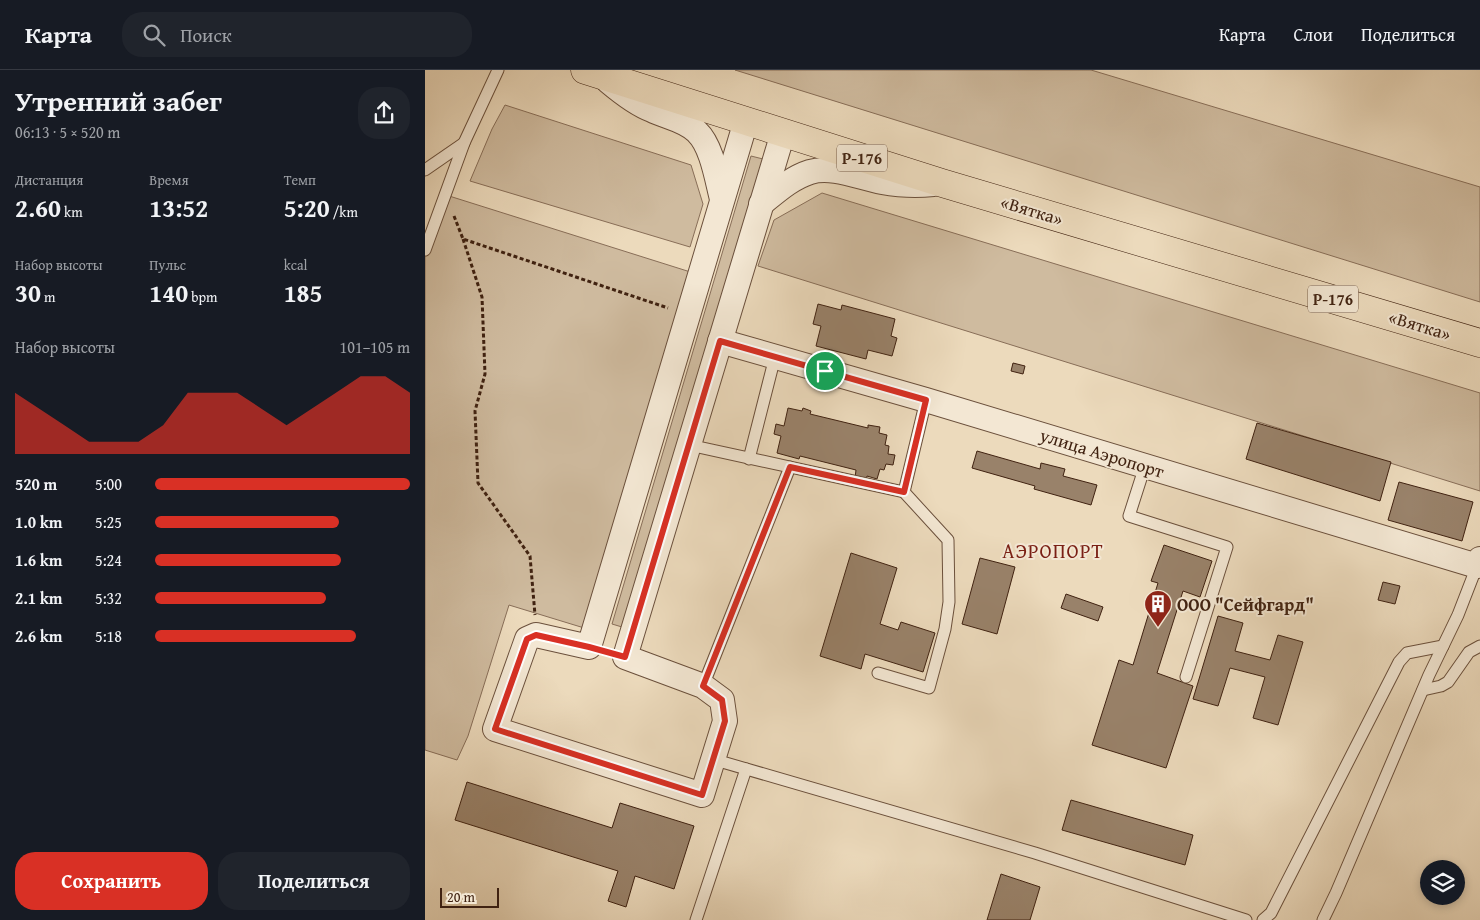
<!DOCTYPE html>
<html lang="ru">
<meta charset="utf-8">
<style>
:root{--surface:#171b24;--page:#20242c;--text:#f1f3f6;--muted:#9ea1a6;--line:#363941;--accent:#d93025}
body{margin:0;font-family:"Gentium Book Plus",serif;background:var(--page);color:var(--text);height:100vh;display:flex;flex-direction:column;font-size:19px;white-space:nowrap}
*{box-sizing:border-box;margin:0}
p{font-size:16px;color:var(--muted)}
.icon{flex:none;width:28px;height:28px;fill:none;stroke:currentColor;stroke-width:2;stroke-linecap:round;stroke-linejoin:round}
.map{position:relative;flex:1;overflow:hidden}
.panel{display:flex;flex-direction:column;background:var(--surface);width:425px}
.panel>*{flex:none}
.tools{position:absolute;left:995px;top:790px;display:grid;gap:10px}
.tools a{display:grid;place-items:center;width:45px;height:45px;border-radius:50%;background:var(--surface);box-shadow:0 2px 8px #0003;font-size:25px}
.scale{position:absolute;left:15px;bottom:12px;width:59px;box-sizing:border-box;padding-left:5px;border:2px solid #402211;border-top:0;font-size:14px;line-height:18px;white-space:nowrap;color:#402211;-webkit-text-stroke:4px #f3e7d3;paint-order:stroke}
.pin{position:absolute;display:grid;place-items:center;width:42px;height:42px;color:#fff;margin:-21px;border:2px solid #fff;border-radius:50%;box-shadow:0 1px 5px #0007}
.round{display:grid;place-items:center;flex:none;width:52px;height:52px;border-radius:20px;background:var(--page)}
.head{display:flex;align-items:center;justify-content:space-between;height:85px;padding:0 15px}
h1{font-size:28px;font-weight:700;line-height:38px}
.stats{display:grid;grid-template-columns:repeat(3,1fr);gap:8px;height:85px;padding:5px 15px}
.stats div{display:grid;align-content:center}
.stats b{font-size:25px;font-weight:700}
.stats small{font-size:14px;font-weight:400}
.stats p{font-size:14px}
.chart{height:140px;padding:10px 15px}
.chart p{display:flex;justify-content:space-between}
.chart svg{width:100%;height:90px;margin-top:5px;fill:var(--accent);opacity:.7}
.button{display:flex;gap:10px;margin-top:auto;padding:10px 15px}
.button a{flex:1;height:58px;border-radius:20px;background:var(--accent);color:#fff;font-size:20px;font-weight:700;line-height:58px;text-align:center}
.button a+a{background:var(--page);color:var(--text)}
ul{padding:0 15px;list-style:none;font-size:16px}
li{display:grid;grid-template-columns:80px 60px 1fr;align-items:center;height:38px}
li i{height:12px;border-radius:6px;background:var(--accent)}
header{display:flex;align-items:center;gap:30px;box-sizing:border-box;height:70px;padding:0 25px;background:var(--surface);border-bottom:1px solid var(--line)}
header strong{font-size:24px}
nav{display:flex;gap:28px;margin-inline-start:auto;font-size:18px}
.search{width:350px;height:45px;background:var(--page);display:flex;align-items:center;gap:12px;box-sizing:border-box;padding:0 18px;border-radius:20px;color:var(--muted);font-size:19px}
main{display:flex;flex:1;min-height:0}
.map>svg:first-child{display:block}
.green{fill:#cfbb9f;stroke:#886e58}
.building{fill:#99826a;stroke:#402211}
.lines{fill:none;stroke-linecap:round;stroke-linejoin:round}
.lane-casing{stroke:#6b503c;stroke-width:13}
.street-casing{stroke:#6b503c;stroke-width:26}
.primary-casing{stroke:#402211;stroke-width:29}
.path{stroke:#402211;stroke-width:3;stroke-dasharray:4 2.5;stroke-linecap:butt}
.lane{stroke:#f3e7d3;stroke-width:11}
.street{stroke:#f3e7d3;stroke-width:24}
.primary{stroke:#ecdabc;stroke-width:28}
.route-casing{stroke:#fff;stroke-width:10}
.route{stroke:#d93025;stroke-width:6}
.labels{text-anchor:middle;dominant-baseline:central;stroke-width:4;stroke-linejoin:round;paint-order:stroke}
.shield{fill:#f3e7d3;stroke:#765d4b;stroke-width:1}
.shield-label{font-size:16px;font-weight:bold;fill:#402211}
.street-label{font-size:18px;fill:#402211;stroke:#f3e7d3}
.poi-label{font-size:18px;font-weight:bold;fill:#402211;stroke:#f3e7d3;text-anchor:start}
.quarter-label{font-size:20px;letter-spacing:1px;fill:#7a1f14;stroke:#f3e7d3}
</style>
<header>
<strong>Карта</strong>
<div class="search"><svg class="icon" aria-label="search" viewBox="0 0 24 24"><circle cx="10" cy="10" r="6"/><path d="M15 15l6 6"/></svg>Поиск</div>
<nav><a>Карта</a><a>Слои</a><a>Поделиться</a></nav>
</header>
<main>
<section class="panel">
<div class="head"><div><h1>Утренний забег</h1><p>06:13 · 5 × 520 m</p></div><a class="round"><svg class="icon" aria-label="share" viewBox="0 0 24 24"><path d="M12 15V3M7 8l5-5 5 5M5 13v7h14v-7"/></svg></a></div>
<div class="stats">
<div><p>Дистанция</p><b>2.60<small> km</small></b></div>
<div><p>Время</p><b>13:52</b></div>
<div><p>Темп</p><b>5:20<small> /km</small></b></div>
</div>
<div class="stats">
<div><p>Набор высоты</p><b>30<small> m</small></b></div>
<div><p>Пульс</p><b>140<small> bpm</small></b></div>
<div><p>kcal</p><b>185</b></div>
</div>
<div class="chart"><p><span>Набор высоты</span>101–105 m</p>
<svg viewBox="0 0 160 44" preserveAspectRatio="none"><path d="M0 44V14L10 22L20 30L30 38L40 38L50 38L60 30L70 14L80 14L90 14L100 22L110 30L120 22L130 14L140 6L150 6L160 14V44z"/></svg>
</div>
<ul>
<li><b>520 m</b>5:00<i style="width:100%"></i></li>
<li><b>1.0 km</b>5:25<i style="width:72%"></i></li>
<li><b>1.6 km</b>5:24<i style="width:73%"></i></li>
<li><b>2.1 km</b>5:32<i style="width:67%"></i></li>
<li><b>2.6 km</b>5:18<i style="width:79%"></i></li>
</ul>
<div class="button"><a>Сохранить</a><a>Поделиться</a></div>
</section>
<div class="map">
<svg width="1055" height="850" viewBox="0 0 1055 850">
<rect width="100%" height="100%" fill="#ecdabc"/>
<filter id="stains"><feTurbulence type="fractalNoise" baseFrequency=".004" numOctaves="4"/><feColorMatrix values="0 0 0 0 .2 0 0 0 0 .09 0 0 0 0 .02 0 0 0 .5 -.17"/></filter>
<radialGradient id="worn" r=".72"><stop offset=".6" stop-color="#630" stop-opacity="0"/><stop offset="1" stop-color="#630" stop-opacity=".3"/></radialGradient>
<g class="green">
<path d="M310 0H666L1055 117V232Z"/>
<path d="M80 35 266 95 278 134 265 177 45 111 67 59Z"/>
<path d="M326 86 338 89 197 557 187 554Z"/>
<path d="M397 123 1055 323V421L333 196 349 150Z"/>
<path d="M21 125 275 205 169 561 84 535 43 666 32 690 0 680V181Z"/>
</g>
<g class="building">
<path d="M393 234 416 240 417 235 470 249 466 266 472 268 467 286 443 280 441 289 391 276 396 256 388 254Z"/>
<path d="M588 293 600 296 598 304 586 301Z"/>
<path d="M363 338 377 341 378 338 386 341 385 344 443 358V355L455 357 454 363 462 365 460 375 464 376 463 384 470 385 468 395 461 394 459 400 455 399 452 409 442 406 441 411 430 408 431 400 375 386 374 389 352 383 356 366 349 364 351 354 359 356Z"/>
<path d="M832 353 966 392 955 431 821 389Z"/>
<path d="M552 381 615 399 616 393 640 399 638 406 672 415 666 435 609 419 610 416 547 398Z"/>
<path d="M974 412 1048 432 1037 471 963 450Z"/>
<path d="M739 475 787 491 775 527 758 521 732 603 768 616 741 698 667 675 694 590 708 595 733 513 726 511Z"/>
<path d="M426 483 472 498 455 554 473 560 476 552 510 563 498 602 440 584 436 599 395 586Z"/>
<path d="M555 488 590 497 572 564 537 554Z"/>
<path d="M958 512 975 516 970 534 953 530Z"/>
<path d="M641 524 678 537 673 551 636 538Z"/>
<path d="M793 546 818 553 810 581 845 590 853 565 878 572 853 655 828 648 840 607 805 598 793 636 768 629Z"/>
<path d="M42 712 187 758 195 733 269 756 249 819 210 806 201 837 183 831 193 801 30 750Z"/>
<path d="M646 730 768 765 760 795 637 760Z"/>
<path d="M576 804 615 817 605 850H562Z"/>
</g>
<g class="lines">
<defs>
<g id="lane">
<path d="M0 100 39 73"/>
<path d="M0 180 39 73 73 0"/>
<path d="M264 375 365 397 278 616"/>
<path d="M324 389 350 287"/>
<path d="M720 396 704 446 802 477 761 607"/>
<path d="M365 397 479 422 501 330"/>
<path d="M453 603 504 618 520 559 524 532 523 470 479 422"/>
<path d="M998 620 1016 616 1023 612 1044 582 1055 576"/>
<path d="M287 689 610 783 821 850"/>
<path d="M271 850 321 699"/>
<path d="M838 850 846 843 974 592 982 583 1018 576"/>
<path d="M898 850 911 823 1004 605 1033 545 1052 496"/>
</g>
<g id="street">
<path d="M183 11C196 22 211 34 227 40 241 47 261 50 272 62 287 76 292 110 297 129"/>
<path d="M321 51 164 577 111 565 102 569 70 659 277 725 300 651 297 630 278 616 200 587 358 63"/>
<path d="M336 134C351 122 366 108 385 102 407 95 435 108 457 112 474 115 491 116 508 114"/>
<path d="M295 271 501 330 1052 496 1055 489"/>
</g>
<path id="primary" d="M160 0 517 113 1055 273"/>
</defs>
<use href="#lane" class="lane-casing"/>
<use href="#street" class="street-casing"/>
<use href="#primary" class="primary-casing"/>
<g class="path">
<path d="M29 146 38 169 243 238"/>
<path d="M38 169 57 227 60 304 50 341 53 413 105 486 110 545"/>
</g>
<use href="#lane" class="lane"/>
<use href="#street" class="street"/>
<use href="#primary" class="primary"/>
</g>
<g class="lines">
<defs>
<path id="route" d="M295 271 501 330 479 422 365 397 278 616 297 630 300 651 277 725 70 659 102 569 111 565 164 577 200 587Z"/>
</defs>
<use href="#route" class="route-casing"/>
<use href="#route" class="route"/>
</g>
<defs>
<symbol id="building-pin" viewBox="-11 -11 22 30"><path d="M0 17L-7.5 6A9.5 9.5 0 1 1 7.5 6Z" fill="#8f2418" stroke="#f3e7d3"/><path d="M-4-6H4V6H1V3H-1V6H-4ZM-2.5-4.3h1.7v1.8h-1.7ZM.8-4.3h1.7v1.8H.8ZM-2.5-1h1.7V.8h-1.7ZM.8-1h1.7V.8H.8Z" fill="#fff"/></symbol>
</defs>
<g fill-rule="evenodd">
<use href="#building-pin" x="717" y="518" width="32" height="43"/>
</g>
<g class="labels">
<g class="shield">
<rect x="412" y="74.5" width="50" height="27" rx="4"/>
<rect x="883" y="215.5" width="50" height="27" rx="4"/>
</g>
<g class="shield-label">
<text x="437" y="88">Р-176</text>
<text x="908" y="229">Р-176</text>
</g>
<g class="street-label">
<text transform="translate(607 140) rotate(17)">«Вятка»</text>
<text transform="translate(995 255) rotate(17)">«Вятка»</text>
<text transform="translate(677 383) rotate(17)">улица Аэропорт</text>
</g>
<g class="poi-label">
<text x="752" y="534">ООО "Сейфгард"</text>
</g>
<g class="quarter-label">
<text x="628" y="480">АЭРОПОРТ</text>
</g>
</g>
<rect width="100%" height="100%" filter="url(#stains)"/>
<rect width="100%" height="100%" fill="url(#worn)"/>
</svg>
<div class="tools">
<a><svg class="icon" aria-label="layers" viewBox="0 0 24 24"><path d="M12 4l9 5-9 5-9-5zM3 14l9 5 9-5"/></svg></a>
</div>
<div class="scale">20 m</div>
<div class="pin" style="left:400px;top:301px;background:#1e9e55"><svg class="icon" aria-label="arrive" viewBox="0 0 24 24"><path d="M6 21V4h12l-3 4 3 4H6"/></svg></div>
</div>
</main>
